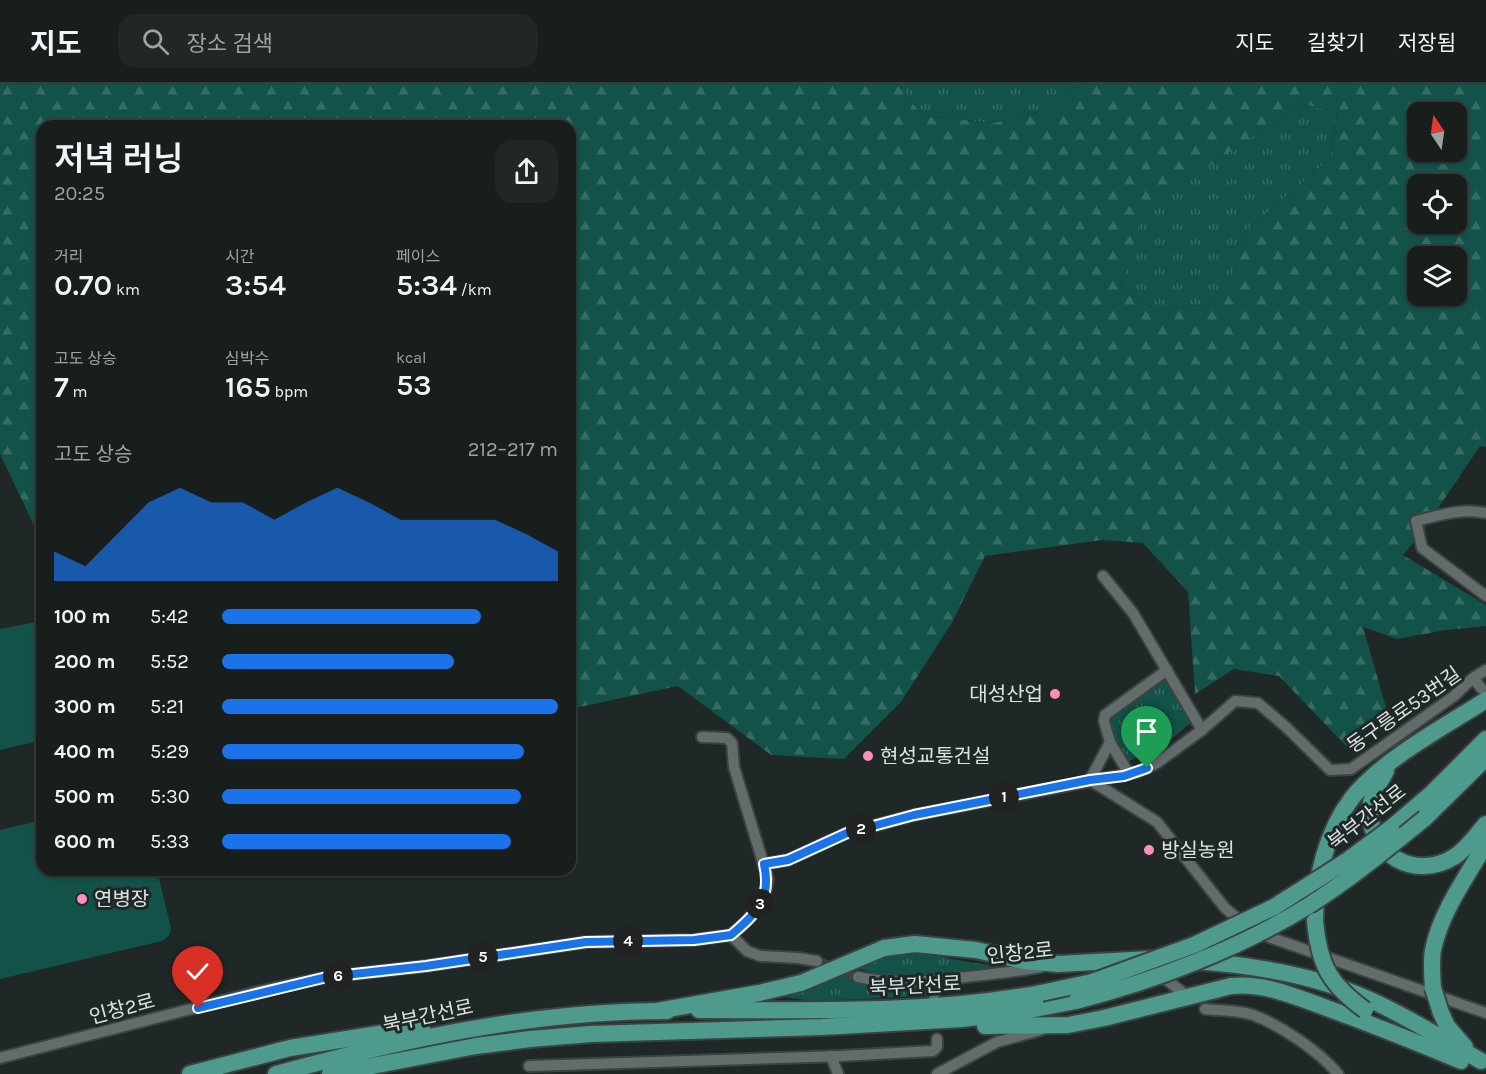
<!DOCTYPE html>
<html lang="ko">
<meta charset="utf-8">
<style>
:root{--surface:#171e1c;--page:#202725;--text:#f1f3f6;--muted:#9ea2a3;--line:#363c3b;--accent:#1a73e8}
body{margin:0;font-family:Karla,"Noto Sans KR",sans-serif;background:var(--page);color:var(--text);height:100vh;display:flex;flex-direction:column;font-size:22px;white-space:nowrap}
*{box-sizing:border-box;margin:0}
p{font-size:20px;color:var(--muted)}
.icon{flex:none;width:33px;height:33px;fill:none;stroke:currentColor;stroke-width:2;stroke-linecap:round;stroke-linejoin:round}
.map{position:relative;flex:1;overflow:hidden}
.panel{position:absolute;left:36px;top:36px;width:540px;height:756px;display:flex;flex-direction:column;background:var(--surface);border-radius:18px;box-shadow:0 2px 4px #0004,0 0 0 2px var(--line)}
.panel>*{flex:none}
.needle{width:39px;rotate:347deg}
.tools{position:absolute;left:1407px;top:18px;display:grid;gap:12px}
.tools a{display:grid;place-items:center;width:60px;height:60px;border-radius:12px;background:var(--surface);box-shadow:0 2px 4px #0004,0 0 0 2px var(--line);font-size:30px}
.pin{position:absolute;display:grid;place-items:center;width:51px;height:51px;color:#fff;margin:-62px -26px;border-radius:50% 50% 50% 0;rotate:-45deg;box-shadow:0 0 6px #0007}
.pin .icon{rotate:45deg}
.km{position:absolute;width:30px;height:30px;margin:-15px;border-radius:50%;background:#222;color:#fff;font-size:16px;line-height:30px;text-align:center}
.round{display:grid;place-items:center;flex:none;width:63px;height:63px;border-radius:18px;background:var(--page)}
.summary{display:flex;align-items:center;justify-content:space-between;height:102px;padding:0 18px}
h1{font-size:33px;font-weight:600;line-height:45px}
.stats{display:grid;grid-template-columns:repeat(3,1fr);gap:9px;height:102px;padding:6px 18px}
.stats div{display:grid;align-content:center}
.stats b{font-size:30px;font-weight:600}
.stats small{font-size:16px;font-weight:400}
.stats p{font-size:16px}
.chart{height:168px;padding:12px 18px}
.chart p{display:flex;justify-content:space-between}
.chart svg{width:100%;height:108px;margin-top:6px;fill:var(--accent);opacity:.7}
ul{padding:0 18px;list-style:none;font-size:20px}
li{display:grid;grid-template-columns:96px 72px 1fr;align-items:center;height:45px}
li i{height:15px;border-radius:8px;background:var(--accent)}
header{display:flex;align-items:center;gap:36px;box-sizing:border-box;height:84px;padding:0 30px;background:var(--surface);border-bottom:2px solid var(--line)}
header strong{font-size:28px}
nav{display:flex;gap:33px;margin-inline-start:auto;font-size:21px}
.search{width:420px;height:54px;background:var(--page);display:flex;align-items:center;gap:15px;box-sizing:border-box;padding:0 21px;border-radius:18px;color:var(--muted);font-size:22px}
.map>svg:first-child{display:block}
.grass{fill:url(#grass-tufts)}
.forest{fill:url(#forest-firs);fill-rule:evenodd}
.garden{fill:#125248}
.lines{fill:none;stroke-linecap:round;stroke-linejoin:round}
.minor-tunnel{stroke:#3b4442;stroke-width:10;stroke-dasharray:10 5;stroke-linecap:butt}
.minor-casing{stroke:#3b4341;stroke-width:14}
.trunk-casing{stroke:#3b4341;stroke-width:20}
.minor{stroke:#626c6a;stroke-width:10}
.trunk{stroke:#4e9b8d;stroke-width:16}
.trunk-bridge-casing{stroke:#3b4341;stroke-width:20;stroke-linecap:butt}
.trunk-bridge{stroke:#4e9b8d;stroke-width:16}
.route-casing{stroke:#fff;stroke-width:12}
.route{stroke:#1a73e8;stroke-width:8}
.poi-dot{fill:#ff8eba;stroke:#1f2826;stroke-width:2}
.labels{text-anchor:middle;dominant-baseline:central;stroke-width:6;stroke-linejoin:round;paint-order:stroke}
.poi-label{font-size:20px;fill:#dce2e1;stroke:#1f2826;text-anchor:start}
.street-label{font-size:20px;fill:#dce2e1;stroke:#1f2826}
</style>
<header>
<strong>지도</strong>
<div class="search"><svg class="icon" aria-label="search" viewBox="0 0 24 24"><circle cx="10" cy="10" r="6"/><path d="M15 15l6 6"/></svg>장소 검색</div>
<nav><a>지도</a><a>길찾기</a><a>저장됨</a></nav>
</header>
<div class="map">
<svg width="1486" height="990" viewBox="0 0 1486 990">
<defs>
<pattern id="grass-tufts" width="24" height="20" patternUnits="userSpaceOnUse" patternTransform="scale(1.5)"><rect width="24" height="20" fill="#125248"/><path d="M3 7l-1-3M5 7V3M7 7l1-3M15 17l-1-3M17 17v-4M19 17l1-3" fill="none" stroke="#346b62"/></pattern>
<pattern id="forest-firs" width="22" height="20" patternUnits="userSpaceOnUse" patternTransform="scale(1.5)"><rect width="22" height="20" fill="#125248"/><path d="M5 1l3.5 6h-7zM16 11l3.5 6h-7z" fill="#346b62"/></pattern>
</defs>
<rect width="100%" height="100%" fill="#1f2826"/>
<g class="grass">
<path d="M897 0H1079L1074 2 1067 21 994 39 923 32Z"/>
<path d="M1300 19 1337 28 1330 75 1248 145 1225 218 1156 226 1120 204 1142 128Z"/>
<path d="M1167 591 1193 637 1166 659 1129 677 1122 674 1108 639 1109 633Z"/>
<path d="M919 866 950 875 1008 884 1007 886 897 893 875 890 855 883 873 874Z"/>
<path d="M839 890C870 906 894 901 927 899L929 910 927 912 813 917 784 913V910Z"/>
</g>
<path class="forest" d="M0 0H897L923 32 994 39 1067 21 1074 2 1079 0H1486V363L1480 362 1422 448 1403 471 1486 521V542L1446 546 1397 555 1363 543 1387 627 1346 662 1279 592 1234 585 1195 610 1188 508 1143 459 1102 456 985 472 951 540 901 618 844 675 771 671 678 602 570 625V42H42V458L0 370ZM1300 19 1337 28 1330 75 1248 145 1224 218 1156 226 1120 204 1143 128ZM1418 28H1456V68H1418ZM1418 100H1456V140H1418ZM1418 172H1456V212H1418Z"/>
<g class="garden">
<path d="M42 537V656L0 666V545Z"/>
<path d="M42 736V786H157L171 844C170 851 168 853 162 857L0 895V746Z"/>
</g>
<g class="lines">
<path class="minor-tunnel" d="M817 877 858 893"/>
<defs>
<g id="minor">
<path d="M1486 429C1462 424 1440 431 1416 437L1422 464 1486 512"/>
<path d="M1103 492 1133 529 1202 646 1235 617 1258 619 1286 643 1330 686 1351 685 1454 612 1473 594 1482 605"/>
<path d="M1167 586 1105 631 1104 637 1110 658 1090 696 1157 738 1225 824 1244 840"/>
<path d="M1473 594 1486 586"/>
<path d="M702 653 727 654 732 659 734 683 768 795C765 821 750 835 731 851"/>
<path d="M1110 658 1129 690"/>
<path d="M764 780 788 776 847 749 914 731 1138 688 1157 679 1202 646"/>
<path d="M1257 848 1266 852 1486 929"/>
<path d="M1157 892 1168 897 1182 908"/>
<path d="M858 893C894 901 929 897 966 893 991 890 1016 888 1041 883"/>
<path d="M932 896 934 911"/>
<path d="M1205 925C1221 927 1238 926 1253 931 1280 941 1319 967 1338 990"/>
<path d="M831 972 838 990"/>
<path d="M0 974 261 907 327 893 426 882 587 858 694 856 731 851 747 867 760 872 798 874 817 877"/>
<path d="M529 982 840 972 933 967 937 963V955"/>
<path d="M937 990 997 958 1041 946"/>
</g>
<g id="trunk">
<path d="M1386 687C1380 699 1371 711 1370 725 1369 771 1415 797 1454 773 1467 765 1476 751 1486 740"/>
<path d="M1425 734 1486 674"/>
<path d="M1391 744 1432 709 1486 655"/>
<path d="M1315 837C1315 795 1326 748 1352 714 1383 675 1444 643 1486 616"/>
<path d="M1194 877C1253 881 1314 891 1368 915 1407 932 1444 956 1481 977"/>
<path d="M1433 904C1432 891 1431 878 1433 866 1441 827 1467 793 1486 759"/>
<path d="M699 926C813 926 928 930 1041 909"/>
<path d="M657 927 759 909 801 899 884 864 915 860 976 866 1024 877 1058 880 1150 875"/>
<path d="M1441 929 1447 942 1465 963"/>
<path d="M985 942 1068 941 1104 934 1231 902C1265 899 1293 912 1324 923 1371 940 1416 958 1461 977"/>
<path d="M190 990 290 964 422 943"/>
<path d="M276 990C404 955 533 927 667 927"/>
<path d="M330 990 476 962 530 955 591 950 822 943 962 935 1019 928 1076 917"/>
</g>
</defs>
<use href="#minor" class="minor-casing"/>
<use href="#trunk" class="trunk-casing"/>
<use href="#minor" class="minor"/>
<use href="#trunk" class="trunk"/>
<defs>
<g id="trunk-bridge">
<path d="M1315 837C1319 880 1329 900 1365 926"/>
<path d="M1433 904 1441 929"/>
<path d="M1041 909 1092 898 1194 861 1274 823 1348 776 1391 744"/>
<path d="M1076 917C1154 897 1239 865 1308 822 1349 796 1387 765 1425 734"/>
</g>
</defs>
<use href="#trunk-bridge" class="trunk-bridge-casing"/>
<use href="#trunk-bridge" class="trunk-bridge"/>
</g>
<g class="lines">
<defs>
<path id="route" d="M198 924 327 893 426 882 586 858 694 856 731 851C757 829 772 815 764 780L788 776 847 749 914 731 1090 696 1124 692 1147 684"/>
</defs>
<use href="#route" class="route-casing"/>
<use href="#route" class="route"/>
</g>
<g class="poi-dot">
<circle cx="1055" cy="610" r="6"/>
<circle cx="868" cy="672" r="6"/>
<circle cx="1149" cy="766" r="6"/>
<circle cx="82" cy="815" r="6"/>
</g>
<g class="labels">
<g class="poi-label">
<text x="1043" y="610" text-anchor="end">대성산업</text>
<text x="880" y="672">현성교통건설</text>
<text x="1161" y="766">방실농원</text>
<text x="94" y="815">연병장</text>
</g>
<g class="street-label">
<text transform="translate(1404 626) rotate(-35)">동구릉로53번길</text>
<text transform="translate(1367 733) rotate(-38)">북부간선로</text>
<text transform="translate(1020 869) rotate(-6)">인창2로</text>
<text transform="translate(915 902) rotate(-3)">북부간선로</text>
<text transform="translate(122 925) rotate(-15)">인창2로</text>
<text transform="translate(428 932) rotate(-12)">북부간선로</text>
</g>
</g>
</svg>
<div class="tools">
<a><svg class="needle" viewBox="-14 -14 28 28"><path d="M0-13l5 13h-10z" fill="#e53935"/><path d="M0 13l5-13h-10z" fill="#9ea2a3"/></svg></a>
<a><svg class="icon" aria-label="locate" viewBox="0 0 24 24"><circle cx="12" cy="12" r="6"/><path d="M12 2v4M12 18v4M2 12h4M18 12h4"/></svg></a>
<a><svg class="icon" aria-label="layers" viewBox="0 0 24 24"><path d="M12 4l9 5-9 5-9-5zM3 14l9 5 9-5"/></svg></a>
</div>
<div class="pin" style="left:1147px;top:684px;background:#1e9e55"><svg class="icon" aria-label="arrive" viewBox="0 0 24 24"><path d="M6 21V4h12l-3 4 3 4H6"/></svg></div>
<div class="pin" style="left:198px;top:924px;background:#d93025"><svg class="icon" aria-label="check" viewBox="0 0 24 24"><path d="M5 12l5 5 9-10"/></svg></div>
<b class="km" style="left:1004px;top:713px">1</b>
<b class="km" style="left:861px;top:745px">2</b>
<b class="km" style="left:760px;top:820px">3</b>
<b class="km" style="left:628px;top:857px">4</b>
<b class="km" style="left:483px;top:873px">5</b>
<b class="km" style="left:338px;top:892px">6</b>
<section class="panel">
<div class="summary"><div><h1>저녁 러닝</h1><p>20:25</p></div><a class="round"><svg class="icon" aria-label="share" viewBox="0 0 24 24"><path d="M12 15V3M7 8l5-5 5 5M5 13v7h14v-7"/></svg></a></div>
<div class="stats">
<div><p>거리</p><b>0.70<small> km</small></b></div>
<div><p>시간</p><b>3:54</b></div>
<div><p>페이스</p><b>5:34<small> /km</small></b></div>
</div>
<div class="stats">
<div><p>고도 상승</p><b>7<small> m</small></b></div>
<div><p>심박수</p><b>165<small> bpm</small></b></div>
<div><p>kcal</p><b>53</b></div>
</div>
<div class="chart"><p><span>고도 상승</span>212–217 m</p>
<svg viewBox="0 0 160 44" preserveAspectRatio="none"><path d="M0 44V32L10 38L20 25L30 12L40 6L50 12L60 12L70 19L80 12L90 6L100 12L110 19L120 19L130 19L140 19L150 25L160 32V44z"/></svg>
</div>
<ul>
<li><b>100 m</b>5:42<i style="width:77%"></i></li>
<li><b>200 m</b>5:52<i style="width:69%"></i></li>
<li><b>300 m</b>5:21<i style="width:100%"></i></li>
<li><b>400 m</b>5:29<i style="width:90%"></i></li>
<li><b>500 m</b>5:30<i style="width:89%"></i></li>
<li><b>600 m</b>5:33<i style="width:86%"></i></li>
</ul>
</section>
</div>
